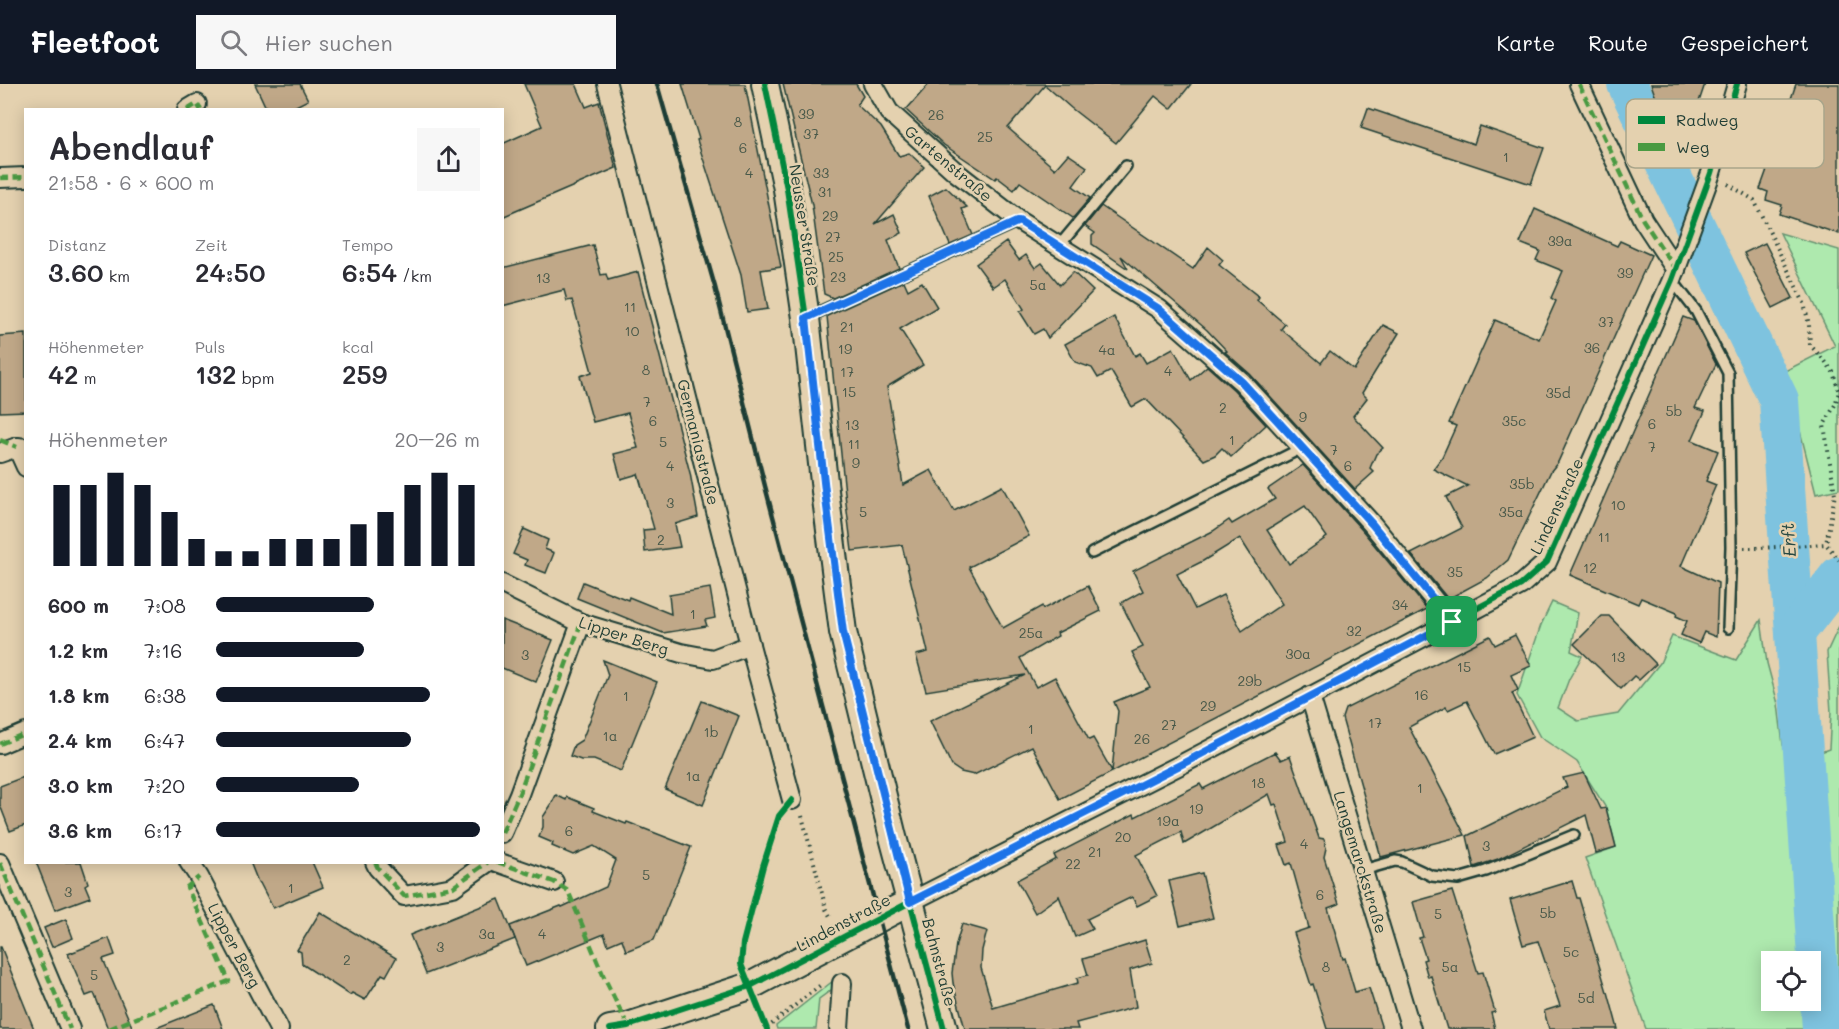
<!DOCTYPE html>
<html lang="de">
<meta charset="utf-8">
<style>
:root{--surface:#fff;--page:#f7f7f7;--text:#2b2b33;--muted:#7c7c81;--accent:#111827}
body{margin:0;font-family:Mali,sans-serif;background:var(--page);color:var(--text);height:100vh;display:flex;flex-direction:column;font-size:22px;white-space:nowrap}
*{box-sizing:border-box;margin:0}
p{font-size:20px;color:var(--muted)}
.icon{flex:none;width:33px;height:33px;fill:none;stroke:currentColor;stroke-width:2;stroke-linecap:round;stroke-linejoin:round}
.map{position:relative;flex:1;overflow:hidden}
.side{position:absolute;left:24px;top:24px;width:480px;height:756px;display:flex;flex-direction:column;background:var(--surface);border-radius:0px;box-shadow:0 3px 15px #0003}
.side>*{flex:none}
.controls{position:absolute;left:1761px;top:867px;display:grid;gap:12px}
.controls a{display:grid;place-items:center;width:60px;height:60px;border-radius:0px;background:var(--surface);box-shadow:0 3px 15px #0003;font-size:30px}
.pin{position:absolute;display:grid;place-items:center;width:51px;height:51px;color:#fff;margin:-26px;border-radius:12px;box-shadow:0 3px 9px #0006}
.round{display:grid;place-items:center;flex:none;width:63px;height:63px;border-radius:0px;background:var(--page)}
.head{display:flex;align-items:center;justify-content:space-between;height:102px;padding:0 24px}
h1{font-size:33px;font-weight:600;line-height:45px}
.figures{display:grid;grid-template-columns:repeat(3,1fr);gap:9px;height:102px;padding:6px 24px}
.figures div{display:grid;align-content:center}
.figures b{font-size:26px;font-weight:600}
.figures small{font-size:16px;font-weight:400}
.figures p{font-size:16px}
.chart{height:168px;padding:12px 24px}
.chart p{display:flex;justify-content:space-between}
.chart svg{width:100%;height:108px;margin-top:6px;stroke:var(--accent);stroke-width:6}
ul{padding:0 24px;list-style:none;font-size:20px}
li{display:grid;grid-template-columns:96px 72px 1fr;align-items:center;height:45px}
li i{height:15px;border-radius:8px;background:var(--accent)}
header{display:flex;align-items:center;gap:36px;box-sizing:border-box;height:84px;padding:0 30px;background:var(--accent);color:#fff}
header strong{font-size:28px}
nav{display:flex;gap:33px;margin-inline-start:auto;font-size:21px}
.search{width:420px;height:54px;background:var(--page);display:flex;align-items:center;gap:15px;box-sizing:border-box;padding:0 21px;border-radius:0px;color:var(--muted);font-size:22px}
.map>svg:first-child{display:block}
.green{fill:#aee9ae;stroke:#669371;stroke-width:1.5;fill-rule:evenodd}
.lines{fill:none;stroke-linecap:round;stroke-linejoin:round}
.river{stroke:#7ec3df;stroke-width:40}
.building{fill:#c0a888;stroke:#1f3d34;stroke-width:1.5;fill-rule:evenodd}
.lane-casing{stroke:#1f3d34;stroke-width:14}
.street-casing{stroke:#1f3d34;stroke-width:22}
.secondary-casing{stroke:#1f3d34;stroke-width:30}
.path{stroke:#1f3d34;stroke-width:4;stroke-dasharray:1.5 4.5;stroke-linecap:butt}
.lane{stroke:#e4d1af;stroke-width:9}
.street{stroke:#e4d1af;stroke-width:18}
.secondary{stroke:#e4d1af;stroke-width:26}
.rail{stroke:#1f3d34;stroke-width:4.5}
.quiet{stroke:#4a9a42;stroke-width:4.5;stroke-dasharray:9 4.5;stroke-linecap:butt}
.cycleway-casing{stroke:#e4d1af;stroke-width:10}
.cycleway{stroke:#00873e;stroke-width:6}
.route-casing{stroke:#fff;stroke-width:12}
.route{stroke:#1a73e8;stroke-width:8}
.labels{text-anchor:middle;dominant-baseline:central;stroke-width:5;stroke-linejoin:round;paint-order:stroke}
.number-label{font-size:14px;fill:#475849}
.street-label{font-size:16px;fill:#1f3d34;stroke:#e4d1af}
.water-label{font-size:18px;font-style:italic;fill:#284a45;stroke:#e4d1af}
.key{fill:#e4d1af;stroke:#a9a58a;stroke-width:1.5}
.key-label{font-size:16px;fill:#1f3d34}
</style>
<header>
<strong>Fleetfoot</strong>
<div class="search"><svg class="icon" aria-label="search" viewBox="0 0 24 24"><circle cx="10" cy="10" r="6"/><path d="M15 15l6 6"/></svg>Hier suchen</div>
<nav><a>Karte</a><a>Route</a><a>Gespeichert</a></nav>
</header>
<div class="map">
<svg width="1839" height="945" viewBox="0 0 1839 945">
<rect width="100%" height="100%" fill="#e4d1af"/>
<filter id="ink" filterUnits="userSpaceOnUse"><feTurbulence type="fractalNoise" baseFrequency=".0167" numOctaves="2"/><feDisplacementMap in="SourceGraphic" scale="12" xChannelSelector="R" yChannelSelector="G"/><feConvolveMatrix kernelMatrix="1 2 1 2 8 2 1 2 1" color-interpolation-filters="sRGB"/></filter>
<g filter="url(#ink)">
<g class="green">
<path d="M1780 149 1839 166V405L1816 410 1785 287 1835 262Z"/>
<path d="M1552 518 1578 529 1571 567 1582 572 1569 595 1558 624 1578 637 1618 630 1660 579 1672 552 1736 576 1761 536 1767 579 1778 620 1783 661 1796 688 1813 671 1829 665 1831 628 1827 568 1839 542V945H1646L1585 774 1616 763 1606 724 1577 678 1540 653 1517 611 1541 541ZM1772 878H1810V916H1772Z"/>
<path d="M838 893 842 898 819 915 816 945H777L776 942Z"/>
</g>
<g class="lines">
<g class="river">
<path d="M1627 0 1779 316 1822 945"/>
<path d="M1795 549 1839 492"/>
</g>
</g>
<g class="building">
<path d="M255 0H300L308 16 288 26H267Z"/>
<path d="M524 0H576L586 23 599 18 616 84 502 133V60L542 42Z"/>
<path d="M682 0H745L781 183 761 186 768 225 747 228 741 191 697 56 699 55Z"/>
<path d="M783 0H856L863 12 857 21 881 43 899 72 909 69 924 83 875 140 894 130 902 149 888 156 899 184 833 214 824 210 812 121Z"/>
<path d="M929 0H1191L1171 25 1155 12 1116 59 1071 24 1045 1 1008 44 1055 85 1068 70 1087 83 1073 102 1090 114 1073 134 1020 98 1014 106 997 93 995 95 944 61 906 26Z"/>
<path d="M1651 0H1705L1681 71 1657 17Z"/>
<path d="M1796 0H1839V150L1779 130 1782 121 1766 116 1768 108 1760 105 1769 80 1765 78 1776 46 1780 47Z"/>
<path d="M1368 24 1474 60 1480 42 1544 64 1531 100 1361 44Z"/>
<path d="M946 103 967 123 962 125 973 151 950 161 929 112Z"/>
<path d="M1101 122 1193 185 1208 163 1223 176 1219 181 1259 213 1257 216 1285 240 1281 245 1321 279 1330 267 1354 286 1383 241 1399 249 1362 309 1367 314 1353 332 1383 364 1376 370 1370 384 1374 388 1355 405 1250 290 1225 268 1227 267 1207 246 1121 172 1128 185 1092 160V152L1095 149 1085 142Z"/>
<path d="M1535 125 1617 162 1620 157 1651 171 1558 378 1551 387 1508 476 1487 494 1448 515 1411 470 1462 444 1446 413 1468 402 1433 385 1442 373 1456 342 1449 339 1495 236 1539 255 1556 217 1551 214 1563 187 1536 176 1540 167 1520 159Z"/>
<path d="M1006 158 1019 176 1026 171 1035 184 1042 179 1060 201 1073 188 1093 207 1048 254 1043 245 1034 250 1020 228 1024 225 1005 195 993 203 976 180Z"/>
<path d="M1765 159 1793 214 1773 224 1744 169Z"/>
<path d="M593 161 601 191 606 190 608 196 638 188 690 389 698 433 675 440 680 463 645 468 643 446 654 445 638 390 621 395 614 370 638 364 628 329 593 338 580 292 592 288 572 216 567 217 564 206 502 222V184Z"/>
<path d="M904 197 908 206 922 198 937 223 900 245 923 281 887 303 903 401 931 386 954 427 1002 402 1029 452 969 483 1003 544 1042 522 1043 525 1088 502 1101 527 1057 549 1058 552 1020 574 1036 603 1055 593 1089 656 1093 654 1112 687 1118 627 1114 618 1150 603 1132 568 1143 563 1121 519 1143 507 1133 487 1213 447 1229 436 1232 440 1275 415 1268 405 1303 381 1362 446 1427 525 1060 715 1032 662 974 691 961 688 952 682 930 637 1025 591 926 607 916 571 928 568 902 461 852 467 846 419 827 232ZM1305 422 1327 453 1289 480 1267 446ZM1240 454 1282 520 1242 547 1223 511 1195 525 1177 490 1203 477Z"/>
<path d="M1114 233 1135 272 1140 269 1146 279 1173 264 1191 296 1207 282 1234 306 1266 341 1231 373 1222 364 1215 371 1204 376 1146 315 1132 323 1111 287 1098 294 1092 284 1075 278 1065 260Z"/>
<path d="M1683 233 1694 237 1716 280 1695 324 1705 327 1692 356 1718 367 1706 397 1716 401 1681 482 1718 499 1716 553 1704 548 1699 559 1681 551 1687 537 1676 532 1677 529 1641 514 1638 520 1570 491Z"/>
<path d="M26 250V327L0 328V252Z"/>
<path d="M524 445 548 456 545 465 554 469 546 489 525 481 527 476 513 470Z"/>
<path d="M583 498 628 516 629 513 671 530 669 511 710 504 715 534 705 536 707 542 663 549 577 514Z"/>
<path d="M1602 532H1609L1656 580 1639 596 1634 592 1621 605 1574 560Z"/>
<path d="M502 536 553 556 536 598 502 584Z"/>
<path d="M1515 551 1531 582 1511 591 1518 606 1512 609 1533 653 1494 670 1467 617 1448 626 1446 623 1409 643 1465 751 1381 773 1342 634 1345 625 1490 552 1495 561Z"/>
<path d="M603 576 657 598 621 687 594 676H581L570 672 574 661 582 656 608 591Z"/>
<path d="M702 617 739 632 703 721 665 705Z"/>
<path d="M1275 668 1281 676 1290 672 1319 754 1324 755 1326 764 1324 773 1339 820 1328 824 1343 875 1345 874 1355 908 1369 904 1382 945H1327L1313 900 1311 901 1294 849 1309 844 1291 779 1286 781 1279 761 1288 758 1276 720 1273 721 1269 710 1184 760 1181 748 1136 771 1157 812 1137 822 1132 813 1087 835 1093 845 1075 853 1059 812 1035 829 1017 796 1056 775 1054 771 1134 730 1135 733 1200 700 1203 705Z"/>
<path d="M1584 689 1601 725 1606 724 1616 763 1596 769 1586 731 1498 775 1474 783 1467 752 1567 703 1563 694Z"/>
<path d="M26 692V741L10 747 0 721V702Z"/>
<path d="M556 711 566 716 567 713 594 724 593 727 626 740 627 738 691 763 654 856 626 867 622 855 608 861 604 850 526 882 510 842 561 822 562 823 606 803 616 776 594 762 573 771 552 762 553 759 539 753 543 743V733L551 721Z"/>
<path d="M36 778H81L88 799 85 801 90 813 55 826Z"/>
<path d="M250 778H312L323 803 273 824 260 799 258 798Z"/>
<path d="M1202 789 1213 834 1180 842 1169 797Z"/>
<path d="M1572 797 1577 814H1579L1607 908H1608L1618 945H1549L1544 927 1560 922 1538 857 1523 861 1510 816Z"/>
<path d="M1452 807 1478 889 1483 888 1495 928 1491 929 1495 945H1447L1431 892 1428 893 1423 876 1426 875 1419 854 1423 853 1413 818Z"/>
<path d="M499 815 515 855 426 890 410 851Z"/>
<path d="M320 828 396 874 386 892 382 890 365 916 352 909 350 911 302 880 301 868 297 866Z"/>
<path d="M66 835 73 854 52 863 44 844Z"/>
<path d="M962 840 987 847 982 866 981 884 993 924 1078 899 1077 894 1088 891 1083 875 1145 856 1152 879 1130 886 1136 923 1076 939 1078 945H965L953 899 952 889 956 860Z"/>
<path d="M109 854 115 871 103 875 133 945H108L94 909 86 912 68 870Z"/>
<path d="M0 863H1L34 945H0Z"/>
<path d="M214 921 223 945H156V944Z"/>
</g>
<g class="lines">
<defs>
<g id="lane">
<path d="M1059 162 1126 82"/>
<path d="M1672 196 1696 227 1728 289 1731 463 1728 544"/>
<path d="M808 233 1019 137"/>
<path d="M1092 469 1302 364"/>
<path d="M1363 786 1395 777 1402 778 1432 792 1458 795 1486 787 1574 751"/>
</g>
<g id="street">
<path d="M607 0 750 561 792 716"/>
<path d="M873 0 889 28 957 89 1019 137 1159 225 1242 298 1372 440 1452 538"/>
<path d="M1579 0 1643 136 1676 186"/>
<path d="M187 26 197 20"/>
<path d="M0 94 26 93"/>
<path d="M17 363 26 383"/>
<path d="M0 369 17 363 26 364"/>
<path d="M502 500 581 539 681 569 713 575 750 561"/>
<path d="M1310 612 1411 945"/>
<path d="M0 660 26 649"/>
<path d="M502 749 519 710 581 539"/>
<path d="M189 778 199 793 279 945"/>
<path d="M375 778 378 784 404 812 453 803 488 778"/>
<path d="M497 778 554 798"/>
<path d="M0 779 70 945"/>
<path d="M910 818 1184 679 1452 538 1521 501 1547 478 1672 196 1711 89 1737 0"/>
<path d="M839 945 842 899"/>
</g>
<g id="secondary">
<path d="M765 0 787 105 806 234 825 407 843 548 893 753 944 945"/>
<path d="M610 945 628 942 750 902 910 818"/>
</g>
</defs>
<use href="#lane" class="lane-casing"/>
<use href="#street" class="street-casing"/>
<use href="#secondary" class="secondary-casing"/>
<g class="path">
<path d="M1728 100 1754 116 1804 219 1809 241 1810 261 1825 277 1833 288 1839 308 1835 321 1824 341 1835 410 1826 460"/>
<path d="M1744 464H1760L1826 460 1839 476"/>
<path d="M802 732 826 825 831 834"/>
<path d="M767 944 823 899"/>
</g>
<use href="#lane" class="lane"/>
<use href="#street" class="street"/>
<use href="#secondary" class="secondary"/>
<path class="rail" d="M657 0 715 203 765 402 908 945"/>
<g class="quiet">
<path d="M1579 0 1643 136 1676 186"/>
<path d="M187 26 197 20 201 26"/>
<path d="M0 94 26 93"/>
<path d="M0 356 17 363"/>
<path d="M0 660 26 649"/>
<path d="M502 749 519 710 581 539"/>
<path d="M375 778 378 784 404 812 453 803 488 778"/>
<path d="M497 778 554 798 568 807 604 893 628 942"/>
<path d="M0 779 70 945"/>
<path d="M109 945 229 897 187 803 199 793"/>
</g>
<defs>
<g id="cycleway">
<path d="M765 0 787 105 806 234 825 407 843 548 893 753 944 945"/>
<path d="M610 945 628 942 750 902 981 781 1184 679 1521 501 1547 478 1672 196 1711 89 1737 0"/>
<path d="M767 945 741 880 743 859 763 782 779 732 792 716"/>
</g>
</defs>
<use href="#cycleway" class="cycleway-casing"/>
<use href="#cycleway" class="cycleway"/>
</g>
</g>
<g class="lines" filter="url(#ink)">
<defs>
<path id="route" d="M1019 137 1159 225 1242 298 1372 440 1452 538 1184 679 910 818 843 548 825 407 806 234Z"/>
</defs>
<use href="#route" class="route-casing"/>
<use href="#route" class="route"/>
</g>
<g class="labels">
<g class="number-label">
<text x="806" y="29">39</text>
<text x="936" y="30">26</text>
<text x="738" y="37">8</text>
<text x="811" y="49">37</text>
<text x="985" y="52">25</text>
<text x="743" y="63">6</text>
<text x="1506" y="72">1</text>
<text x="749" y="88">4</text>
<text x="821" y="88">33</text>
<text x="825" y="107">31</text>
<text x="830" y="131">29</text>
<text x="833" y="152">27</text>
<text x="1560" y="156">39a</text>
<text x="836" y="172">25</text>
<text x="1625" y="188">39</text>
<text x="838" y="192">23</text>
<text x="543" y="193">13</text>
<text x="1038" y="200">5a</text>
<text x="630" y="222">11</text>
<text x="1606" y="237">37</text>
<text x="847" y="242">21</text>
<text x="632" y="246">10</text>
<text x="1592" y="263">36</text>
<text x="845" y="264">19</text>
<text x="1107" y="265">4a</text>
<text x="646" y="285">8</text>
<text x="1168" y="286">4</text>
<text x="847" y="287">17</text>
<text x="849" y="307">15</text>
<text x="1558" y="308">35d</text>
<text x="647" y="317">7</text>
<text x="1223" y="323">2</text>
<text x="1674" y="326">5b</text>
<text x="1303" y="332">9</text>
<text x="653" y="336">6</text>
<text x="1514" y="336">35c</text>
<text x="1652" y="339">6</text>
<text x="852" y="340">13</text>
<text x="1232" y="355">1</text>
<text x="663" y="357">5</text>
<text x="854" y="359">11</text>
<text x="1652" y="362">7</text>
<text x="1334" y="365">7</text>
<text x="856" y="378">9</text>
<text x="670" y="381">4</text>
<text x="1348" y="381">6</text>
<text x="1522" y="399">35b</text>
<text x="670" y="418">3</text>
<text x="1618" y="420">10</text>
<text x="863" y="427">5</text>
<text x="1511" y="427">35a</text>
<text x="1604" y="452">11</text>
<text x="661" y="455">2</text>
<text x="1590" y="483">12</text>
<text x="1455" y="487">35</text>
<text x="1400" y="520">34</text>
<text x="693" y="529">1</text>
<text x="1354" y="546">32</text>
<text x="1031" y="548">25a</text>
<text x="1298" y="569">30a</text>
<text x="525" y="570">3</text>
<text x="1618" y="572">13</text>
<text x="1464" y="582">15</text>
<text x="1250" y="596">29b</text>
<text x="1421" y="610">16</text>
<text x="626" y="611">1</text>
<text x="1208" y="621">29</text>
<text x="1375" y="638">17</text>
<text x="1169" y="640">27</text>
<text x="1031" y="644">1</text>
<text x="711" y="647">1b</text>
<text x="610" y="651">1a</text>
<text x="1142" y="654">26</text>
<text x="693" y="691">1a</text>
<text x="1258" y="698">18</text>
<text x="1420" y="703">1</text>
<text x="1196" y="724">19</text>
<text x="1168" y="736">19a</text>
<text x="569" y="746">6</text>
<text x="1123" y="752">20</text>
<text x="1304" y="759">4</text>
<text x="1486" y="761">3</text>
<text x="1095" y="767">21</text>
<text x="1073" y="779">22</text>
<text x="646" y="790">5</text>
<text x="291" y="803">1</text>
<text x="68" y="807">3</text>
<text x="1320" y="810">6</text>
<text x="1548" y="828">5b</text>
<text x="1438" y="829">5</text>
<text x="487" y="849">3a</text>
<text x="542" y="849">4</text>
<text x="440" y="862">3</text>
<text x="1571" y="867">5c</text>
<text x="347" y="875">2</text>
<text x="1326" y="882">8</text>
<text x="1450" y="882">5a</text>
<text x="94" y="890">5</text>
<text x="1586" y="913">5d</text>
</g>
<g class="street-label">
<text transform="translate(949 79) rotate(40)">Gartenstraße</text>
<text transform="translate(805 141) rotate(81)">Neusser Straße</text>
<text transform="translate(699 358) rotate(76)">Germaniastraße</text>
<text transform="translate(1556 422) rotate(-65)">Lindenstraße</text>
<text transform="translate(624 551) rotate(18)">Lipper Berg</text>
<text transform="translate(1361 778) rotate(73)">Langemarckstraße</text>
<text transform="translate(843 838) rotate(-28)">Lindenstraße</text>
<text transform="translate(235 861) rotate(62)">Lipper Berg</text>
<text transform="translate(940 878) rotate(75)">Bahnstraße</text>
</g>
<g class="water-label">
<text transform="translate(1788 456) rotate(-94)">Erft</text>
</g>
</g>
<rect x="1626" y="15" width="198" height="69" rx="9" class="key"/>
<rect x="1638" y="32" width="27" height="8" fill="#00873e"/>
<rect x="1638" y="59" width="27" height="8" fill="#4a9a42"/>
<g class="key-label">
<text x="1676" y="42">Radweg</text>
<text x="1676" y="69">Weg</text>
</g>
</svg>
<div class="controls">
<a><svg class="icon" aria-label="locate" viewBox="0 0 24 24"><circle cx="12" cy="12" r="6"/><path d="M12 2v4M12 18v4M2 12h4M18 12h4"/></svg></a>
</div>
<div class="pin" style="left:1452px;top:538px;background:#1e9e55"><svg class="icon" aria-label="arrive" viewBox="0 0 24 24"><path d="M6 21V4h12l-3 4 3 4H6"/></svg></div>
<section class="side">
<div class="head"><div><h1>Abendlauf</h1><p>21:58 · 6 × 600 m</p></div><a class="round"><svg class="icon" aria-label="share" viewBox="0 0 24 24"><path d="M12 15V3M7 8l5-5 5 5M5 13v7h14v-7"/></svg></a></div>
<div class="figures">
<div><p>Distanz</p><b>3.60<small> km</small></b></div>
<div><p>Zeit</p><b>24:50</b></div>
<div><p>Tempo</p><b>6:54<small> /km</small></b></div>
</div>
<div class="figures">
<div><p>Höhenmeter</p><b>42<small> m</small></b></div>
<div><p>Puls</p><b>132<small> bpm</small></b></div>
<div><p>kcal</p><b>259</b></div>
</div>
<div class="chart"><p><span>Höhenmeter</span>20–26 m</p>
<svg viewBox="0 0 160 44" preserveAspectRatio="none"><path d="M5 44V11M15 44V11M25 44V6M35 44V11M45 44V22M55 44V33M65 44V38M75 44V38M85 44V33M95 44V33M105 44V33M115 44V27M125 44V22M135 44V11M145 44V6M155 44V11"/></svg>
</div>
<ul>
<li><b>600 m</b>7:08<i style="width:60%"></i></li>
<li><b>1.2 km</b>7:16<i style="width:56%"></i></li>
<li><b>1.8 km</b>6:38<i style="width:81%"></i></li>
<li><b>2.4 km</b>6:47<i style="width:74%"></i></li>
<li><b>3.0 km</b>7:20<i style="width:54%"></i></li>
<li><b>3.6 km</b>6:17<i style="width:100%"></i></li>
</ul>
</section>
</div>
